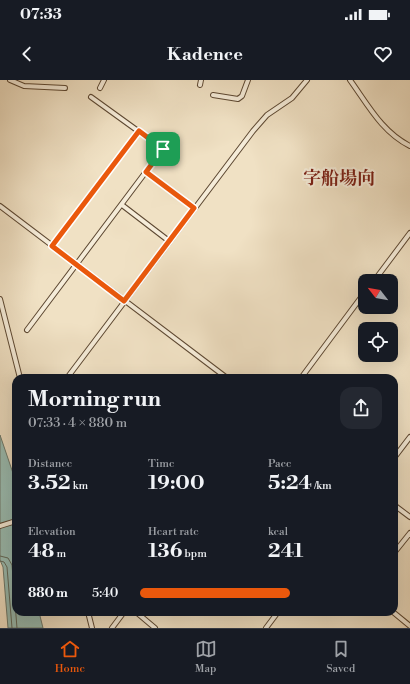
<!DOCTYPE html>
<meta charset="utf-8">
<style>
:root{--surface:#171b24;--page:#242831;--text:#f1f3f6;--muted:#9ea1a6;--line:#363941;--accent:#ea580c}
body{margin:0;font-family:"Libre Bodoni","Noto Serif JP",serif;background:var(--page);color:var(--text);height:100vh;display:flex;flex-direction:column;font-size:15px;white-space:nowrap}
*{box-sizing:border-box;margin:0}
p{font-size:13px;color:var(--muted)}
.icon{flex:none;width:22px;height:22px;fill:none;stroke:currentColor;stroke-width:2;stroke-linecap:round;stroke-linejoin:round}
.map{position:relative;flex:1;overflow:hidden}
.panel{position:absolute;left:12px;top:294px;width:386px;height:242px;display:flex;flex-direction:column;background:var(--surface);border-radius:12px;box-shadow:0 4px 16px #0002}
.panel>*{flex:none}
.needle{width:26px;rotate:301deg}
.tools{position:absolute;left:358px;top:194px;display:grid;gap:8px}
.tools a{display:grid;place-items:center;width:40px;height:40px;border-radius:8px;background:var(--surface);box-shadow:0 4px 16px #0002;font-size:20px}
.pin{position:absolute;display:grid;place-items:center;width:34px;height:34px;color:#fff;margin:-17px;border-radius:8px;box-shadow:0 2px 6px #0006}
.round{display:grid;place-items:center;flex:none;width:42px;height:42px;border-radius:12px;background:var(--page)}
.head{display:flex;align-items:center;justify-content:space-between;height:68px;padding:0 16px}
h1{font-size:22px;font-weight:700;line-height:30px}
.stats{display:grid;grid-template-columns:repeat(3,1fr);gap:6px;height:68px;padding:4px 16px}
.stats div{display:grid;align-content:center}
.stats b{font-size:20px;font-weight:700}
.stats small{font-size:11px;font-weight:400}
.stats p{font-size:11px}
ul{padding:0 16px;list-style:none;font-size:13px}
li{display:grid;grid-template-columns:64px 48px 1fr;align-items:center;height:30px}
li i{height:10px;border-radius:5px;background:var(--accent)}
.status{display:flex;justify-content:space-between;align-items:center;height:28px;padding:0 20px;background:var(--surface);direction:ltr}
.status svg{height:11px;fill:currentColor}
header{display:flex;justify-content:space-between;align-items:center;height:52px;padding:0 16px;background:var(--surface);font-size:18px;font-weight:700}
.tabs{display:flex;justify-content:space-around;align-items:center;height:56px;border-top:1px solid var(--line);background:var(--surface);font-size:11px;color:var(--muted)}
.tabs a{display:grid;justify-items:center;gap:2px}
.tabs .active{color:var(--accent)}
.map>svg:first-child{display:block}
.water{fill:#9abeb4;stroke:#6e7a6d}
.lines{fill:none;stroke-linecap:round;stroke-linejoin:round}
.shore{stroke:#636a5b;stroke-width:1}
.minor-casing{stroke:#5d4832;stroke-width:6}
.minor{stroke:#f5ecd9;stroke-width:4}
.route-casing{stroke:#fff;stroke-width:8}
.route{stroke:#ea580c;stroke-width:5}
.labels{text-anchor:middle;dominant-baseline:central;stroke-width:4;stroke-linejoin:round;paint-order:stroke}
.quarter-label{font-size:18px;font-weight:bold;fill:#7a1f14;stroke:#f5ecd9}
</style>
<div class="status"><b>07:33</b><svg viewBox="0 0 49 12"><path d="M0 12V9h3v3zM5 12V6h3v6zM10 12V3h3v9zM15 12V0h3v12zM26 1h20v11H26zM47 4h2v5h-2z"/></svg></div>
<header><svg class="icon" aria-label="back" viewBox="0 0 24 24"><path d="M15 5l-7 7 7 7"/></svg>Kadence<svg class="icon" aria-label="heart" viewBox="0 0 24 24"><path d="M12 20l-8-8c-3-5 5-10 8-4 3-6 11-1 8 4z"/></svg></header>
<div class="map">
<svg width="410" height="548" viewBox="0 0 410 548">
<rect width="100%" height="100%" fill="#f0e1c4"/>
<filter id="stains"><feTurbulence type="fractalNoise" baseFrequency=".005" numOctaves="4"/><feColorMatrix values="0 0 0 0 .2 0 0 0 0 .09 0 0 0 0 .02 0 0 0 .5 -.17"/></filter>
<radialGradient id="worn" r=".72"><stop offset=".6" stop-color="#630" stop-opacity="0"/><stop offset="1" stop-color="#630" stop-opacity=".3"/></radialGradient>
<path class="water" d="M0 355 16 402V532H39L43 548H8L3 487 0 480Z"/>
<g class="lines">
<g class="shore">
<path d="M0 476 8 478 12 485 17 548"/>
<path d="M0 481 4 482 7 487 12 548"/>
</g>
<defs>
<g id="minor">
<path d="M10 0 24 6 65 8"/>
<path d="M350 0C368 25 382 52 410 66"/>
<path d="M200 5 201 0"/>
<path d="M100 8 104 0"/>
<path d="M213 15 238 19 242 16 248 0"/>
<path d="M146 92 194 128"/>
<path d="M122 125 169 161"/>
<path d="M0 126 227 298"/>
<path d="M52 166 139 51"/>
<path d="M374 201 410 153"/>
<path d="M0 219 20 298"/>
<path d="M27 250 163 69 91 17"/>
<path d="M67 298 253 51 267 35 292 18 307 0"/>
<path d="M301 298 365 212"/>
<path d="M394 378 410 357"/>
<path d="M394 425 410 437"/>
<path d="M0 446 16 441"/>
<path d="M394 473 410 453"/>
<path d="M88 532 92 548"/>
<path d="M136 532 155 548"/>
<path d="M393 532 410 546"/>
<path d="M112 548 124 532"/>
<path d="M266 548 278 532"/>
</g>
</defs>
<use href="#minor" class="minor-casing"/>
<use href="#minor" class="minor"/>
</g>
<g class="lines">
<defs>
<path id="route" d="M139 51 163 69 146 92 194 128 124 221 52 166Z"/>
</defs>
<use href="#route" class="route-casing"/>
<use href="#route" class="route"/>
</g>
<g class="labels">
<g class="quarter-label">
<text x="339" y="98">字船場向</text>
</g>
</g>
<rect width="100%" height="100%" filter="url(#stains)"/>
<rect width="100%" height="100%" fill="url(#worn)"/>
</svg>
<div class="tools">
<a><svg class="needle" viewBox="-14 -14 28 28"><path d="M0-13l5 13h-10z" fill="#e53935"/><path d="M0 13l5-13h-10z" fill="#9ea1a6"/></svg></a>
<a><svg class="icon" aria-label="locate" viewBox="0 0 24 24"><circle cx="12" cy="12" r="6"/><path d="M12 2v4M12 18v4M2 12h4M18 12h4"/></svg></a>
</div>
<div class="pin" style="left:163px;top:69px;background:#1e9e55"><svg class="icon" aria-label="arrive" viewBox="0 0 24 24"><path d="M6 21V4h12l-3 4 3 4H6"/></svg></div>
<section class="panel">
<div class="head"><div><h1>Morning run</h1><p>07:33 · 4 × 880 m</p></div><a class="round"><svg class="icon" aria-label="share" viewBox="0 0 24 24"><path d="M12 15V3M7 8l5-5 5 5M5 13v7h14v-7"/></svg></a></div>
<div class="stats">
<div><p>Distance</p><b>3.52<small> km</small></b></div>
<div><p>Time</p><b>19:00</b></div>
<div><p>Pace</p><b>5:24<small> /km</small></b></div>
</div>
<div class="stats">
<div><p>Elevation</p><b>48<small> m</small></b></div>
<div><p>Heart rate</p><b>136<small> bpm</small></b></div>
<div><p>kcal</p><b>241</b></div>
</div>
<ul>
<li><b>880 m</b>5:40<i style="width:62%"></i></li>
</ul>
</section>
</div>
<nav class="tabs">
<a class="active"><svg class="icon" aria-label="home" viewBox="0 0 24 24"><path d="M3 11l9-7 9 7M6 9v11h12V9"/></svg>Home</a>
<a><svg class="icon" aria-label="map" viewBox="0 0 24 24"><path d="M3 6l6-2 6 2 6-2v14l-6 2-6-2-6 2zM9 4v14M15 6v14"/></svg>Map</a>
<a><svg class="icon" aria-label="saved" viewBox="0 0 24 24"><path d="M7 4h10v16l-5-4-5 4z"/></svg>Saved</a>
</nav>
